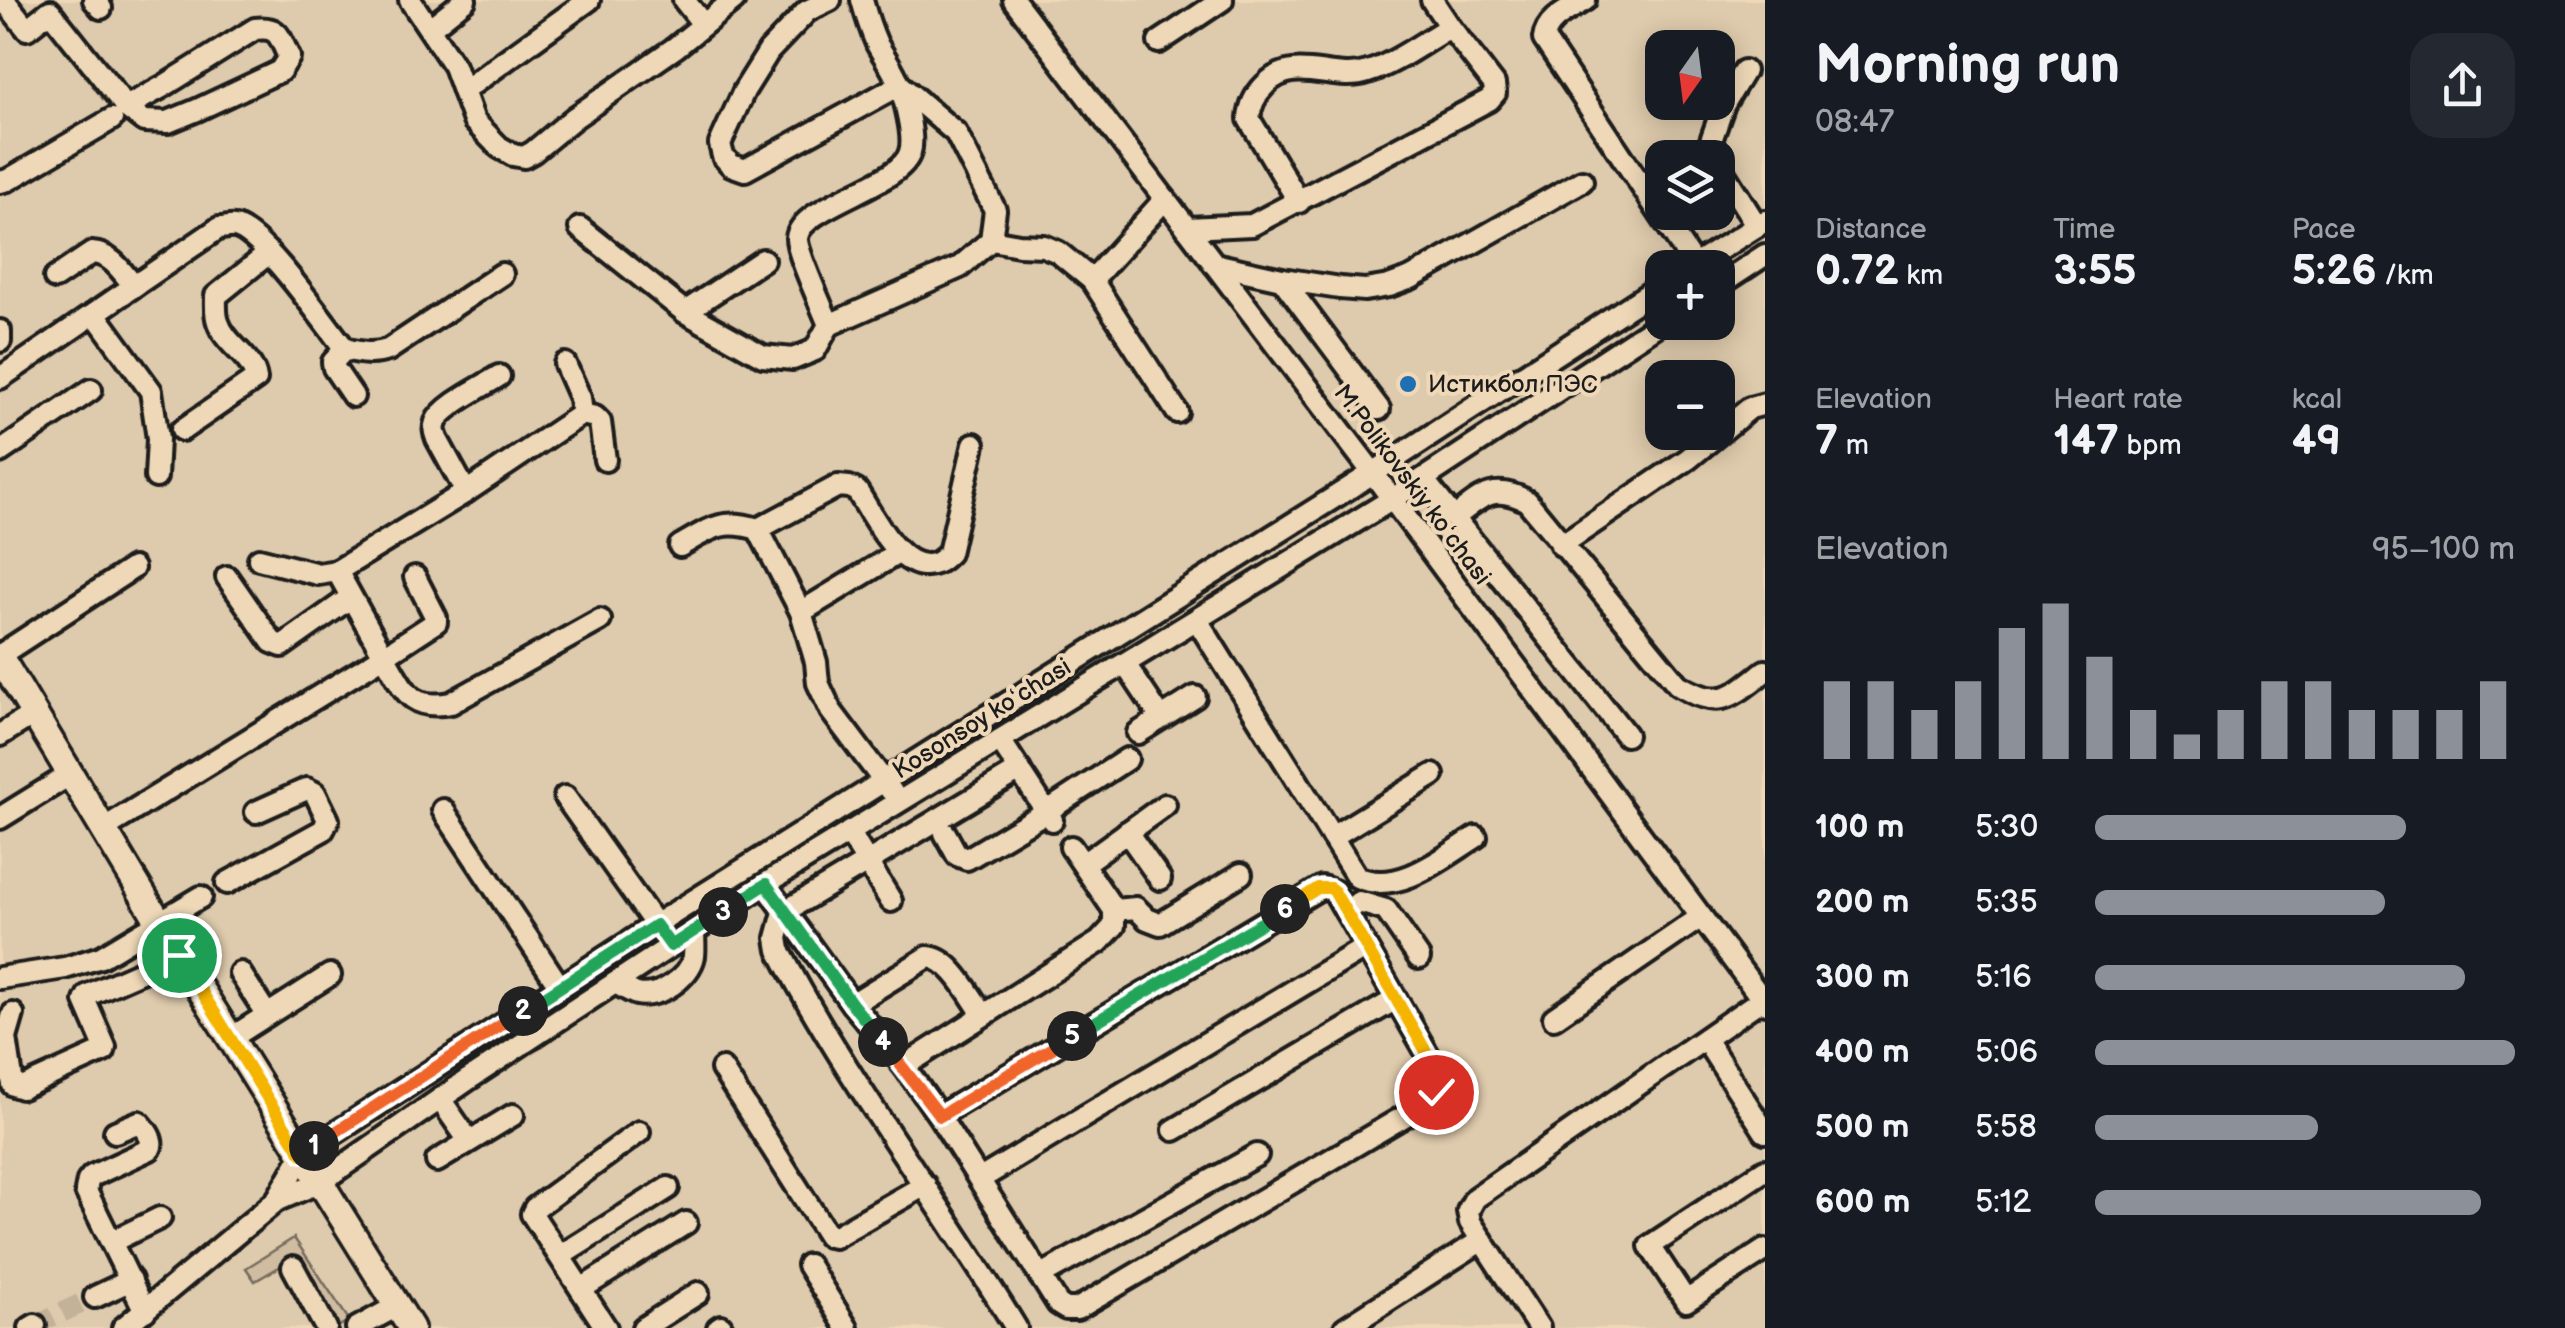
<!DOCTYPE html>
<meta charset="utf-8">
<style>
:root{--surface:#171b24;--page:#242831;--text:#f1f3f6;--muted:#9ea1a6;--accent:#8c9099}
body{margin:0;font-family:"Balsamiq Sans",sans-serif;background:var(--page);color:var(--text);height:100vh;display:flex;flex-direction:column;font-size:38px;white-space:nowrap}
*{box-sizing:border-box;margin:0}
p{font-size:32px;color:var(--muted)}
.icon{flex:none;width:55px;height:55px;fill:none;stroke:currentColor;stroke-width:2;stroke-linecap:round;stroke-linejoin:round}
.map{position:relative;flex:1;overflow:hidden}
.sheet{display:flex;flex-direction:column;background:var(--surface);width:800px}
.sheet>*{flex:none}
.needle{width:65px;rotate:194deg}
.tools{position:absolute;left:1645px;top:30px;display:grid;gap:20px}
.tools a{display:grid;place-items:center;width:90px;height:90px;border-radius:20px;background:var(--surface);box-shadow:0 5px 25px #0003;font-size:50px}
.pin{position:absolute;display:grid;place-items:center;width:85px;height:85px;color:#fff;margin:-42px;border:5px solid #fff;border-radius:50%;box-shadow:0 2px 10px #0007}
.km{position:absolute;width:50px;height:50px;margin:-25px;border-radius:50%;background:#222;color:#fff;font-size:28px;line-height:50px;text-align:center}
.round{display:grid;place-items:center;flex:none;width:105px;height:105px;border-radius:30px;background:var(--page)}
.head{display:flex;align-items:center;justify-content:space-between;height:170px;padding:0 50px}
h1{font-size:55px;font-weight:700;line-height:75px}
.metrics{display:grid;grid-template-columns:repeat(3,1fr);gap:15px;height:170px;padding:10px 50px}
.metrics div{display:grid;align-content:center}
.metrics b{font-size:42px;font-weight:700}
.metrics small{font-size:28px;font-weight:400}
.metrics p{font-size:28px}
.chart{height:280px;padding:20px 50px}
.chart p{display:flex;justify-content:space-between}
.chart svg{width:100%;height:180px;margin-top:10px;stroke:var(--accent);stroke-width:6}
ul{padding:0 50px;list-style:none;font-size:32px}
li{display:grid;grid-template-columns:160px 120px 1fr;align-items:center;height:75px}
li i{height:25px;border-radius:12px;background:var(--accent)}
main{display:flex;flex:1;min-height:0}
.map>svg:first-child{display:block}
.built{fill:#decaac;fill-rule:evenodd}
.green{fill:#d0bca0;stroke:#766c5e;stroke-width:2.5}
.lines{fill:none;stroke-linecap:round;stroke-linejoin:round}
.minor-tunnel{stroke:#c4b298;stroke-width:20;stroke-dasharray:20 10;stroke-linecap:butt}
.minor-casing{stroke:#1c1c1c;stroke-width:28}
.major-casing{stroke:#1c1c1c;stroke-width:32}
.minor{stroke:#eed8b7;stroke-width:20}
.major{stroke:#eed8b7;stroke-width:25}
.split-1-casing{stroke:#fff;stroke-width:20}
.split-2-casing{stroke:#fff;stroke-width:20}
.split-3-casing{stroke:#fff;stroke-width:20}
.split-4-casing{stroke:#fff;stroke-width:20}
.split-5-casing{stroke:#fff;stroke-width:20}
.split-6-casing{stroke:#fff;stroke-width:20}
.split-7-casing{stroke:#fff;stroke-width:20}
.split-1{stroke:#f5b400;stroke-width:12}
.split-2{stroke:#f0652b;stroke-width:12}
.split-3{stroke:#22a559;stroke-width:12}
.split-4{stroke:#22a559;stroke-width:12}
.split-5{stroke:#f0652b;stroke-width:12}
.split-6{stroke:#22a559;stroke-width:12}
.split-7{stroke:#f5b400;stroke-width:12}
.poi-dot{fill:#1f6fb2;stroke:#eed8b7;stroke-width:4}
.labels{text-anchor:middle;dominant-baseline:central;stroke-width:8;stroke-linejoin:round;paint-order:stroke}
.poi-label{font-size:25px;fill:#1c1c1c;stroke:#eed8b7;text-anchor:start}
.street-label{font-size:25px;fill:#1c1c1c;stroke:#eed8b7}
</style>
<main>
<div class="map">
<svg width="1765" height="1328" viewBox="0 0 1765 1328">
<rect width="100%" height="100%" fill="#eed8b7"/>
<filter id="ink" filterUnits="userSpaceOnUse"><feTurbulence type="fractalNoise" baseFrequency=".01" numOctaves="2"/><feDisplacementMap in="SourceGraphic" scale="20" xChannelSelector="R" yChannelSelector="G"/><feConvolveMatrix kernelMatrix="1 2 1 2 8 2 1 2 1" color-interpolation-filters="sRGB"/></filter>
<g filter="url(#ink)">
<path class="built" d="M0 0H1765V1328H0ZM1662 48H1718V102H1662ZM1662 158H1718V212H1662ZM1662 268H1718V322H1662ZM1662 378H1718V432H1662Z"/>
<path class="green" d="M294 1238 349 1320 338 1327 295 1258 255 1281 246 1268Z"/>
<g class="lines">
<path class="minor-tunnel" d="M35 1325 95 1297"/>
<defs>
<g id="minor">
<path d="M4 0 27 29 50 11 126 107 144 121 168 122 197 110 280 71 289 57C279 37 280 26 255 29L164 86 126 107"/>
<path d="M94 0 101 8"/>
<path d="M410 0 454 66 474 121 499 147 513 155 524 157 533 152 574 118 676 47 734 0"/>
<path d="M684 0 703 24"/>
<path d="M1014 0 1373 473 1765 1003"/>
<path d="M1432 0 1450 27"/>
<path d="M1585 0C1569 10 1546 19 1544 39L1694 265"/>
<path d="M430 28 465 0"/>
<path d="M1159 42 1222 0"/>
<path d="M463 91 589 0"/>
<path d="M1713 158 1708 149 1724 104 1744 71"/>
<path d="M1718 164 1757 226"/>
<path d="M0 182 8 180 112 119"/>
<path d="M580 228 685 312 763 356 793 359 815 350 829 325C823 309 796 251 797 238 800 205 902 185 910 152 915 137 905 99 899 84 894 70 884 57 877 44 871 30 866 15 862 0"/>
<path d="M1187 228 1252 225 1489 100 1495 93 1494 84 1450 27C1425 41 1395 64 1368 72 1332 84 1295 54 1265 85 1255 95 1250 105 1249 119L1299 202"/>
<path d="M991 240 1019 245 1044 246 1058 252 1092 280 1177 412"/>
<path d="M1214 264 1282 279 1340 288 1365 290 1389 286 1411 278 1582 181"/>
<path d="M1690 268 1765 221"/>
<path d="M55 278 92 253C112 254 122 272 134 286"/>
<path d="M1282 279 1379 409"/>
<path d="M1092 280 1165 199"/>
<path d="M1718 286 1765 255"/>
<path d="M685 312 763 260"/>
<path d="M95 314 151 391 158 439 156 477"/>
<path d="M829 325 960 267 991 240 995 210 956 133 900 85 745 170 731 165 723 156 720 144 744 91 769 51 807 11 830 0"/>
<path d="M0 331V341"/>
<path d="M345 349 333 362 334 368 353 396"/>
<path d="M565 364 580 398 582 414"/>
<path d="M0 378 219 228C225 228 230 226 235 227 263 233 325 324 345 349 361 353 373 355 388 350L502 274"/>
<path d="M182 430 256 379C253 356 225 345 218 322 215 314 216 304 216 296L269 253"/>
<path d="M0 452 91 390"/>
<path d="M1423 479 1626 735"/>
<path d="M466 492 437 439C435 432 433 431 436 422 442 406 484 386 499 376"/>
<path d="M1454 518C1481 497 1493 483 1527 501L1678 685C1721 710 1730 698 1765 671"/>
<path d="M1561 545 1688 459 1750 408 1765 404"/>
<path d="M680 546C711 528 723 518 758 529"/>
<path d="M259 559 318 574 337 571"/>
<path d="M227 577 272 642 282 646 350 598"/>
<path d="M415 577 436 618V622L384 656C404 688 408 711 451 703L600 620"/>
<path d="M801 612 898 553"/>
<path d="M1197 620 1357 877C1398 896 1444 857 1476 837"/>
<path d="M0 655 133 568"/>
<path d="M1125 664 1161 718"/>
<path d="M1138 733 1195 697"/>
<path d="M0 735 35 713"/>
<path d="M1000 740 1052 820"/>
<path d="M892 792 831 711 818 683 816 662 801 612 758 529 838 486 849 487 857 491C873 515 901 577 936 563 941 561 945 557 949 553L974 444"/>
<path d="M565 797 662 934"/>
<path d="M443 810 560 987"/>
<path d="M0 818 71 774"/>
<path d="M103 829 384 656 337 571 466 492 582 414 595 417 600 422 605 460"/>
<path d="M849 832 891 901"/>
<path d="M1127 832 1160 879"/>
<path d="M945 833 957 855 967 859 1046 812 1127 759"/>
<path d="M1332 837 1433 775"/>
<path d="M1083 864 1165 805"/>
<path d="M227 883 323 830 328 820 315 793 307 789 256 812"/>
<path d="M765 884 852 1004 904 1066 939 1116 1058 1304 1066 1309H1077L1432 1100 1439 1084V1074L1334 891 1322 887 939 1116"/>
<path d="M1114 910 1136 908 1147 919 1160 924 1241 874"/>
<path d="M1346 912 1359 902 1386 910 1419 958"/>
<path d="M240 973 267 1015"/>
<path d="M0 978 65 968 101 957 201 897"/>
<path d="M615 983C622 986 630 992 637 994 659 999 690 977 694 956 695 948 694 939 694 931"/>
<path d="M852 1004 928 957C951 958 970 996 983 1014"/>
<path d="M13 1014 6 1038 13 1085 22 1088 104 1051 105 1047 85 1001 88 995 179 955"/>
<path d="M1554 1018 1701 917"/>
<path d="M231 1038 330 975"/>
<path d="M1705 1039 1765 1132"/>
<path d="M904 1066 1099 942 1114 926V910L1071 847"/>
<path d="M722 1069 828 1236 834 1237 925 1185"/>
<path d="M440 1099 469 1141"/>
<path d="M1174 1130 1396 999"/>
<path d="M115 1132 139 1122C145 1129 155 1140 150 1149L92 1176 88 1181 86 1191 145 1311"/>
<path d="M437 1161 513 1115"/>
<path d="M1765 1170 1650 1246 1686 1301 1765 1250"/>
<path d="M980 1179 1366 947"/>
<path d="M276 1201 303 1154 655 925 1373 473 1662 285"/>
<path d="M111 1242 160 1218"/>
<path d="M560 1256 668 1188"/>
<path d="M808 1265 847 1328"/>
<path d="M293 1267 326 1328"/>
<path d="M1040 1276 1257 1155"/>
<path d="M581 1289 686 1223"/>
<path d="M95 1297 131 1280"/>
<path d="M30 1328 35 1325"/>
<path d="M123 1328 276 1201 320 1182 469 1079 765 884 1391 500 1662 322"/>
<path d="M357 1328 397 1306"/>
<path d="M606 1328 532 1214 535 1208 639 1132"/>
<path d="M643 1328 698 1293"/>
<path d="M718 1328 721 1326"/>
<path d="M1016 1328C939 1201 848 1082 779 950L777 938 784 912 1020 770"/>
<path d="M1345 1328 1482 1240"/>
<path d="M1539 1328 1470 1222 1468 1211 1475 1198 1762 999"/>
</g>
<path id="major" d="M0 657 179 955 411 1328"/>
</defs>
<use href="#minor" class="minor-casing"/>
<use href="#major" class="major-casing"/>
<use href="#minor" class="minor"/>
<use href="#major" class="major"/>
</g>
</g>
<g class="lines" filter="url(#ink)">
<defs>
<path id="split-1" d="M179 955 302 1154 314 1146"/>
<path id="split-2" d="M314 1146 523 1011"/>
<path id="split-3" d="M523 1011 656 925 671 946 723 912"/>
<path id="split-4" d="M723 912 766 884 852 1004 883 1042"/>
<path id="split-5" d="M883 1042 940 1116 1072 1036"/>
<path id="split-6" d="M1072 1036 1285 909"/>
<path id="split-7" d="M1285 909 1318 888H1330L1334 891 1439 1074 1436 1092"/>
</defs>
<use href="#split-1" class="split-1-casing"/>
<use href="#split-2" class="split-2-casing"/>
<use href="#split-3" class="split-3-casing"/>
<use href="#split-4" class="split-4-casing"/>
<use href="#split-5" class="split-5-casing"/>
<use href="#split-6" class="split-6-casing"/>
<use href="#split-7" class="split-7-casing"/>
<use href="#split-1" class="split-1"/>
<use href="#split-2" class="split-2"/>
<use href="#split-3" class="split-3"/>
<use href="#split-4" class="split-4"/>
<use href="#split-5" class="split-5"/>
<use href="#split-6" class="split-6"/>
<use href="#split-7" class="split-7"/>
</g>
<circle class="poi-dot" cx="1408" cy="384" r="10"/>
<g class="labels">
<g class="poi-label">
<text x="1428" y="384">Истикбол ПЭС</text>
</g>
<g class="street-label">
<text transform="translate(1412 485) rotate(53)">M.Polikovskiy koʻchasi</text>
<text transform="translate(982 719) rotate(-32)">Kosonsoy koʻchasi</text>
</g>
</g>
</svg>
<div class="tools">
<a><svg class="needle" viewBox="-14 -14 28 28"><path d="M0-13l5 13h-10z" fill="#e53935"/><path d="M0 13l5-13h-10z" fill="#9ea1a6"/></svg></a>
<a><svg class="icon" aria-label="layers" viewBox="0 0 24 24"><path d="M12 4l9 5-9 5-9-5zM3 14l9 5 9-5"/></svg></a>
<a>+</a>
<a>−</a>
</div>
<div class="pin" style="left:179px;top:955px;background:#1e9e55"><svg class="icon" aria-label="arrive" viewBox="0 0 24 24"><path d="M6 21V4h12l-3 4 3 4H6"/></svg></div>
<div class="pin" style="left:1436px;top:1092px;background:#d93025"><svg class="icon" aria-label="check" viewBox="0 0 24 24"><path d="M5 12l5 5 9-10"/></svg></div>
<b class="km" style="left:314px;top:1146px">1</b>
<b class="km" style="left:523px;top:1011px">2</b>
<b class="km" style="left:723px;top:912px">3</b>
<b class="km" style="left:883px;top:1042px">4</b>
<b class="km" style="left:1072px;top:1036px">5</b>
<b class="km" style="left:1285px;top:909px">6</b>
</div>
<section class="sheet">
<div class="head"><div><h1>Morning run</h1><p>08:47</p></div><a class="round"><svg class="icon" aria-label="share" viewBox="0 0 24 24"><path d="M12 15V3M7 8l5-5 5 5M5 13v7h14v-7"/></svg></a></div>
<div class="metrics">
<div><p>Distance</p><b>0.72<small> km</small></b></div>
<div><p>Time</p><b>3:55</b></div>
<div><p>Pace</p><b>5:26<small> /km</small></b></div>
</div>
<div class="metrics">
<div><p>Elevation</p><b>7<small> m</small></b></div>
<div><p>Heart rate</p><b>147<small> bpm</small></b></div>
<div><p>kcal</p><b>49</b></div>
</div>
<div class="chart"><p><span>Elevation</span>95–100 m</p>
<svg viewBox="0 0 160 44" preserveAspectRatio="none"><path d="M5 44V25M15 44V25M25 44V32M35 44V25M45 44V12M55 44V6M65 44V19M75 44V32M85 44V38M95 44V32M105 44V25M115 44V25M125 44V32M135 44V32M145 44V32M155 44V25"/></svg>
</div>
<ul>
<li><b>100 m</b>5:30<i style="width:74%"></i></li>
<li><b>200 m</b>5:35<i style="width:69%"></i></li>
<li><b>300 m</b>5:16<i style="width:88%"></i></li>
<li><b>400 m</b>5:06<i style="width:100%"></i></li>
<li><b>500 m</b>5:58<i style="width:53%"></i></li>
<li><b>600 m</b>5:12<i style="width:92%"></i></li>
</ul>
</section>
</main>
